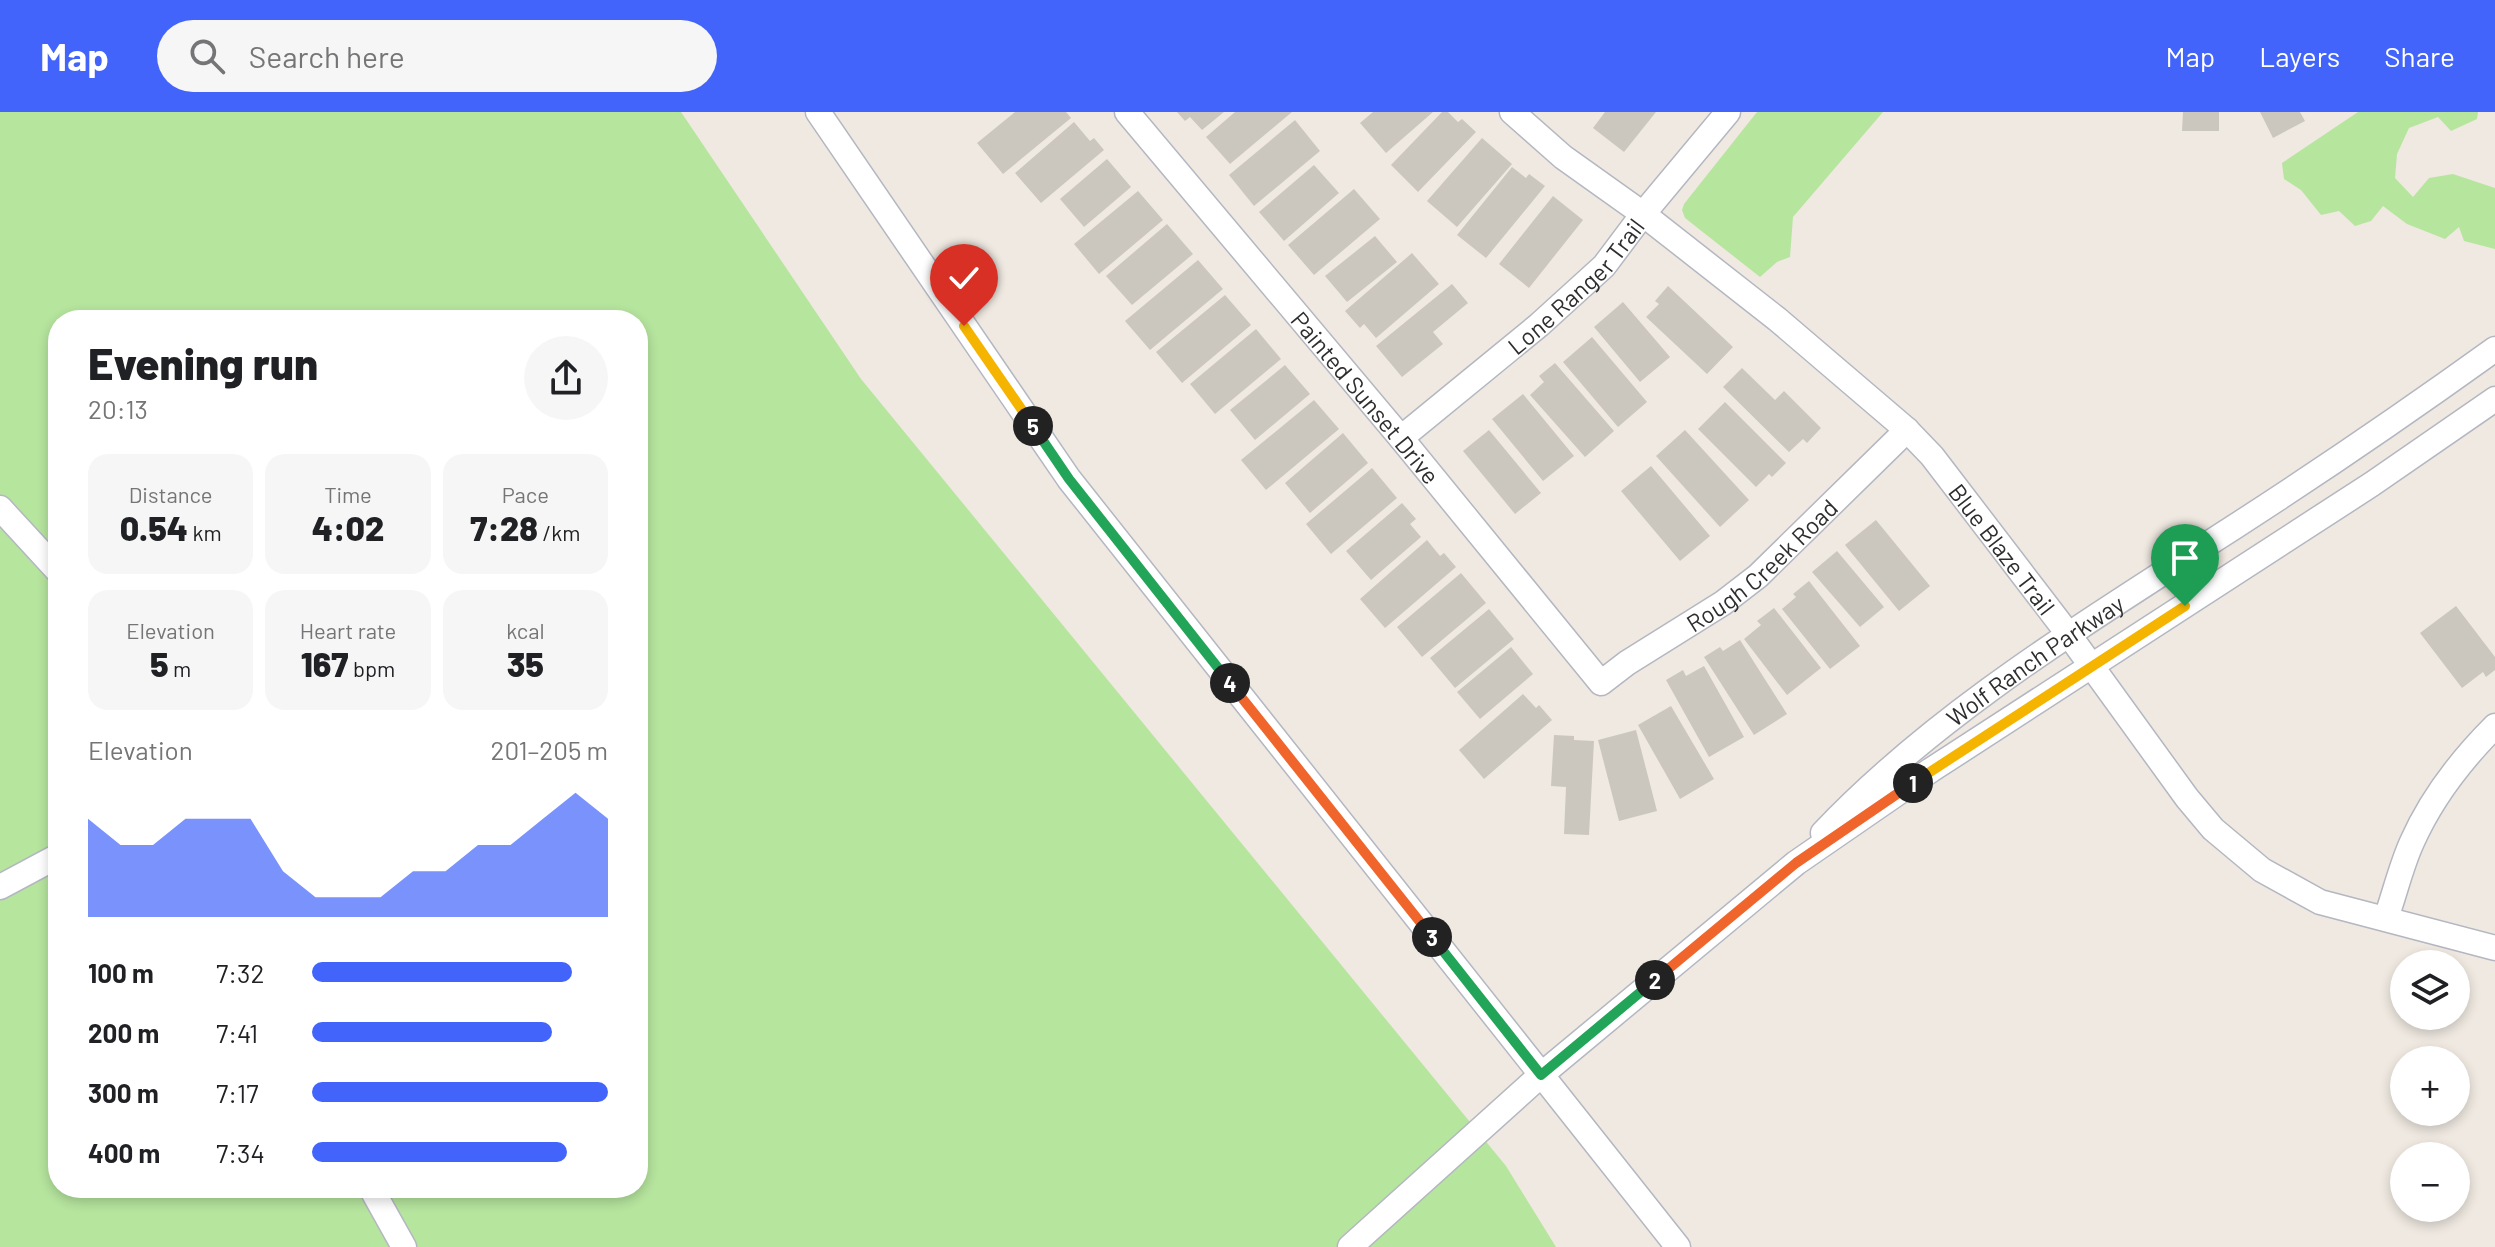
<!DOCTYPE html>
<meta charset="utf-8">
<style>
:root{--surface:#fff;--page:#f6f6f6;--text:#202124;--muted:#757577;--accent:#4264fb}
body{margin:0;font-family:Barlow,sans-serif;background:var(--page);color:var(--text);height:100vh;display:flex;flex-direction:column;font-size:30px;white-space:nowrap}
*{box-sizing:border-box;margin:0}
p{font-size:26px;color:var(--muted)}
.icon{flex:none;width:44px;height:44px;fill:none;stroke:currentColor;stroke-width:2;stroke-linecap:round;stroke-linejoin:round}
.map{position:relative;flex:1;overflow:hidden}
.sheet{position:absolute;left:48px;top:198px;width:600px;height:888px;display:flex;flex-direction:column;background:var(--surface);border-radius:32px;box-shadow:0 4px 12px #0003}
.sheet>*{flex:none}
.buttons{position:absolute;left:2390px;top:838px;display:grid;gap:16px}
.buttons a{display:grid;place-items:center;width:80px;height:80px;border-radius:50%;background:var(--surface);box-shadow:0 4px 12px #0003;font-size:40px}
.pin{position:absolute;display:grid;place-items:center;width:68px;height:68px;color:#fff;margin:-82px -34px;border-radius:50% 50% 50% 0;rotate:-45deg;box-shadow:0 0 8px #0007}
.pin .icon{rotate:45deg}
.km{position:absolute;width:40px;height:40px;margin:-20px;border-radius:50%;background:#222;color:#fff;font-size:22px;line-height:40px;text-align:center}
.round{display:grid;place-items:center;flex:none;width:84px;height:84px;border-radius:42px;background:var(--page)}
.summary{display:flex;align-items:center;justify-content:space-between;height:136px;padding:0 40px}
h1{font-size:44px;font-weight:800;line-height:60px}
.metrics{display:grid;grid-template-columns:repeat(3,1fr);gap:12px;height:136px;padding:8px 40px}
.metrics div{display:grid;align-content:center;border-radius:20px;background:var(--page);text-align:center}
.metrics b{font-size:34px;font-weight:800}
.metrics small{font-size:22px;font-weight:400}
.metrics p{font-size:22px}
.chart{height:224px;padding:16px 40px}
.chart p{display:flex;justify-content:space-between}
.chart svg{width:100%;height:144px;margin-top:8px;fill:var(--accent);opacity:.7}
ul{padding:0 40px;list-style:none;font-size:26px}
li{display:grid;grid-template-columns:128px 96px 1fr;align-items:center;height:60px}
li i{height:20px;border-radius:10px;background:var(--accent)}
header{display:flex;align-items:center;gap:48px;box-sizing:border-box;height:112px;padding:0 40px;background:var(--accent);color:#fff}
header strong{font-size:38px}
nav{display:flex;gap:44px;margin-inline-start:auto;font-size:28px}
.search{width:560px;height:72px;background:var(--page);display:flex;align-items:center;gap:20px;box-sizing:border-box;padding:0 28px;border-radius:44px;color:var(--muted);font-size:30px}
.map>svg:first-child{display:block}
.green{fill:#b6e59e;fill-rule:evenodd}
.building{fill:#cbc7bf}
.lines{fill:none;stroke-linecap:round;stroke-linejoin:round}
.minor-casing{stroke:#b4b7c1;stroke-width:27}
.minor{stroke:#fff;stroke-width:24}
.split-1-casing{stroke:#fff;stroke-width:16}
.split-2-casing{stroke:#fff;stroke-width:16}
.split-3-casing{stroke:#fff;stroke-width:16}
.split-4-casing{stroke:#fff;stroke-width:16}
.split-5-casing{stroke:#fff;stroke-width:16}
.split-6-casing{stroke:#fff;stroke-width:16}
.split-1{stroke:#f5b400;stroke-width:10}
.split-2{stroke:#f0652b;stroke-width:10}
.split-3{stroke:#22a559;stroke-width:10}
.split-4{stroke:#f0652b;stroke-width:10}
.split-5{stroke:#22a559;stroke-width:10}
.split-6{stroke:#f5b400;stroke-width:10}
.labels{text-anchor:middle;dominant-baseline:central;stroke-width:6;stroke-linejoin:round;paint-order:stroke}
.street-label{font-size:24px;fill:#2e2e2e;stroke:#fff}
</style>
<header>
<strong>Map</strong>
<div class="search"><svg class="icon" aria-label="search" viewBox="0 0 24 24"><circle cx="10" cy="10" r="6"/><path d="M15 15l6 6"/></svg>Search here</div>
<nav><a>Map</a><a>Layers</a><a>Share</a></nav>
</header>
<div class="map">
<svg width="2495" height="1135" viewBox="0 0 2495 1135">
<rect width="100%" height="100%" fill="#efe9e1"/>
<g class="green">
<path d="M0 0H681L861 267 1506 1054 1556 1135H0ZM58 208H638V1076H58Z"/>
<path d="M1757 0H1883L1793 105 1790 145 1777 150 1760 165 1685 106 1682 98 1684 92Z"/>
<path d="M2358 0H2478L2477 7 2451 19 2438 5 2409 16 2397 42 2395 66 2413 85 2429 66 2453 62 2495 76V137L2464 129 2459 115 2445 127 2407 112 2383 94 2371 109 2355 114 2339 99 2321 103 2301 78 2284 67 2282 51Z"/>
</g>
<g class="building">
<path d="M1015 0H1066L1071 6 1003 62 977 31Z"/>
<path d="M1177 0H1224L1202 18 1190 5 1185 9Z"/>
<path d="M1235 0H1292L1230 52 1206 25Z"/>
<path d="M1373 0H1433L1386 41 1360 11Z"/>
<path d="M1442 0H1448L1458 10 1462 7 1476 20 1418 80 1391 53Z"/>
<path d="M1605 0H1656L1624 40 1593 16Z"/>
<path d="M2183 0H2219V19H2182Z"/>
<path d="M2260 0H2300L2305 9 2273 26Z"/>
<path d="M1295 8 1320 39 1254 94 1229 63Z"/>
<path d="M1074 10 1090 29 1094 26 1104 38 1041 91 1015 61Z"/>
<path d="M1482 26 1512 52 1457 115 1427 89Z"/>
<path d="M1107 47 1131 75 1084 115 1060 87Z"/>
<path d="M1314 53 1339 81 1284 129 1259 100Z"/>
<path d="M1512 55 1526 66 1529 62 1545 74 1486 146 1457 123Z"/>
<path d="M1354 77 1380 107 1314 163 1288 133Z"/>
<path d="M1138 79 1163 108 1099 162 1074 132Z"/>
<path d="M1553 84 1583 108 1529 176 1499 152Z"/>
<path d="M1167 112 1193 142 1132 193 1106 164Z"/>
<path d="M1375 124 1397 150 1347 190 1325 164Z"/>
<path d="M1412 141 1439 172 1376 226 1364 212 1360 216 1345 199Z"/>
<path d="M1198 148 1223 177 1150 238 1125 209Z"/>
<path d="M1452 172 1468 191 1433 220 1443 232 1402 265 1376 234Z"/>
<path d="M1668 174 1733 235 1707 262 1646 205 1659 192 1655 189Z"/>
<path d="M1225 183 1251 213 1182 271 1156 240Z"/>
<path d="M1623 190 1670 245 1640 270 1594 215Z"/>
<path d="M1256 217 1281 247 1215 302 1190 272Z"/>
<path d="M1592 225 1647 290 1618 315 1563 250Z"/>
<path d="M1555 251 1614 319 1585 345 1530 283 1544 270 1539 264Z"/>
<path d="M1285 253 1310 282 1255 328 1230 298Z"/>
<path d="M1742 256 1775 288 1784 279 1821 316 1807 331 1803 327 1789 340 1723 275Z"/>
<path d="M1523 282 1574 344 1543 369 1492 307Z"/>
<path d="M1314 288 1339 317 1266 378 1241 348Z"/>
<path d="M1725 290 1786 351 1772 365 1769 362 1756 375 1698 317Z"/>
<path d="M1489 318 1541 381 1515 402 1463 339Z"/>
<path d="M1685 318 1749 388 1720 415 1656 344Z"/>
<path d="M1343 321 1368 351 1310 401 1285 371Z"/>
<path d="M1651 354 1710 424 1680 449 1621 379Z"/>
<path d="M1372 356 1397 386 1331 442 1306 412Z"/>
<path d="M1402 391 1416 407 1410 412 1421 425 1371 468 1346 439Z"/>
<path d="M1876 408 1930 474 1899 499 1845 433Z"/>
<path d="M1427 428 1440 444 1444 441 1456 455 1385 516 1360 487Z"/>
<path d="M1837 439 1884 495 1860 515 1812 460Z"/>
<path d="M1461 461 1486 491 1422 545 1397 515Z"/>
<path d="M1809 469 1860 534 1830 557 1782 497 1796 485 1793 482Z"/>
<path d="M2456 494 2495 545V558L2486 565 2483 560 2462 576 2420 521Z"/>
<path d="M1774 496 1821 556 1787 583 1744 527 1761 513 1757 509Z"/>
<path d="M1489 497 1514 527 1455 576 1430 546Z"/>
<path d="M1740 528 1787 602 1754 623 1704 545 1720 535 1723 539Z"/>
<path d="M1511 535 1533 562 1480 607 1457 580Z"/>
<path d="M1704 554 1744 625 1709 645 1666 568 1683 558 1686 564Z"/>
<path d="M1523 582 1536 596 1539 593 1552 608 1484 667 1459 638Z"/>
<path d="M1671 594 1714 667 1680 687 1638 613Z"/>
<path d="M1636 618 1657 699 1619 709 1598 628Z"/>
<path d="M1554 623 1574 624V628L1594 629 1589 723 1564 722 1566 675 1551 674Z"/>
</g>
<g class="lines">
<defs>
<g id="minor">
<path d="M818 0 1069 367 1678 1135"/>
<path id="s1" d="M1127 0 1401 326 1601 571 1627 551 1723 491 1758 464 1907 318"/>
<path id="s2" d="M1512 0 1563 45 1643 102 1777 207 1907 318 1932 344 2069 523 2187 686 2213 717 2262 758 2320 790 2495 836"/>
<path id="s3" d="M1401 326 1539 213 1604 154 1643 102 1728 0"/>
<path d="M0 396 58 459"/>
<path id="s4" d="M1823 721C1927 611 2062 526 2189 444 2293 378 2395 309 2495 237"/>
<path d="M0 775 58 744"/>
<path d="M2386 806C2395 781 2401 754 2412 730 2432 685 2460 649 2495 614"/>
<path d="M371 1076 404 1135"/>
<path d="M1350 1135 1541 963 1796 751 1931 658 2372 372 2495 287"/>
</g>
</defs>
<use href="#minor" class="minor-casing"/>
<use href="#minor" class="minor"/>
</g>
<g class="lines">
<defs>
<path id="split-1" d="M1913 671 2185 494"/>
<path id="split-2" d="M1655 868 1796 751 1913 671"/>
<path id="split-3" d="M1432 825 1541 963 1655 868"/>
<path id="split-4" d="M1230 571 1432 825"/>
<path id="split-5" d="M1033 314 1069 367 1230 571"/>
<path id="split-6" d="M964 214 1033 314"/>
</defs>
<use href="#split-1" class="split-1-casing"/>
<use href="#split-2" class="split-2-casing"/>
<use href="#split-3" class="split-3-casing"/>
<use href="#split-4" class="split-4-casing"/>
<use href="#split-5" class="split-5-casing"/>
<use href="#split-6" class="split-6-casing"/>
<use href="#split-1" class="split-1"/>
<use href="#split-2" class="split-2"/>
<use href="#split-3" class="split-3"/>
<use href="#split-4" class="split-4"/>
<use href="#split-5" class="split-5"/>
<use href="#split-6" class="split-6"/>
</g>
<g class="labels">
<g class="street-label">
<text stroke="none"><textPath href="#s3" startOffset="232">Lone Ranger Trail</textPath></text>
<text stroke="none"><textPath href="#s1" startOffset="372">Painted Sunset Drive</textPath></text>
<text stroke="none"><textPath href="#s2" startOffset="660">Blue Blaze Trail</textPath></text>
<text stroke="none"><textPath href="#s1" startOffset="942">Rough Creek Road</textPath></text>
<text stroke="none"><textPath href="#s4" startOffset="274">Wolf Ranch Parkway</textPath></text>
</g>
</g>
</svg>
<div class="buttons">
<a><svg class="icon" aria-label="layers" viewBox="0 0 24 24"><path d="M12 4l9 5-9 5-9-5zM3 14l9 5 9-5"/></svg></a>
<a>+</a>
<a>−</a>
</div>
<div class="pin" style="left:2185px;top:494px;background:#1e9e55"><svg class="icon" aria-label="arrive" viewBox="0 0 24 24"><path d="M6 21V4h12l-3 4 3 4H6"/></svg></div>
<div class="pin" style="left:964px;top:214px;background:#d93025"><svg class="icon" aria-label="check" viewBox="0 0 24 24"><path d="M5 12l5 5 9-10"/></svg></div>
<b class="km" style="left:1913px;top:671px">1</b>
<b class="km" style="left:1655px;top:868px">2</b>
<b class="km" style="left:1432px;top:825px">3</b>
<b class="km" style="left:1230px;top:571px">4</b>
<b class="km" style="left:1033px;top:314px">5</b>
<section class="sheet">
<div class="summary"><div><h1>Evening run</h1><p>20:13</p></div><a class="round"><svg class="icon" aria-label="share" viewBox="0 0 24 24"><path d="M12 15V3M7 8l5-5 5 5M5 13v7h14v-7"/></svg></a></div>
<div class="metrics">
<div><p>Distance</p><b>0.54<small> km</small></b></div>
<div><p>Time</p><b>4:02</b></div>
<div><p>Pace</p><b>7:28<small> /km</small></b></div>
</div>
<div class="metrics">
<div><p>Elevation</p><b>5<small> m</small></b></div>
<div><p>Heart rate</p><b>167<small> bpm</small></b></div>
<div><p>kcal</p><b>35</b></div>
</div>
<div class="chart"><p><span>Elevation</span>201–205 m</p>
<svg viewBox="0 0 160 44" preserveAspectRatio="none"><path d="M0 44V14L10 22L20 22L30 14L40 14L50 14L60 30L70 38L80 38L90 38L100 30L110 30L120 22L130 22L140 14L150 6L160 14V44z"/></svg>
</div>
<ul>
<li><b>100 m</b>7:32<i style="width:88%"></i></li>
<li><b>200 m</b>7:41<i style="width:81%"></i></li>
<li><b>300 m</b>7:17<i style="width:100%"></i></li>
<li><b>400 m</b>7:34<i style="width:86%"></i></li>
</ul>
</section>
</div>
